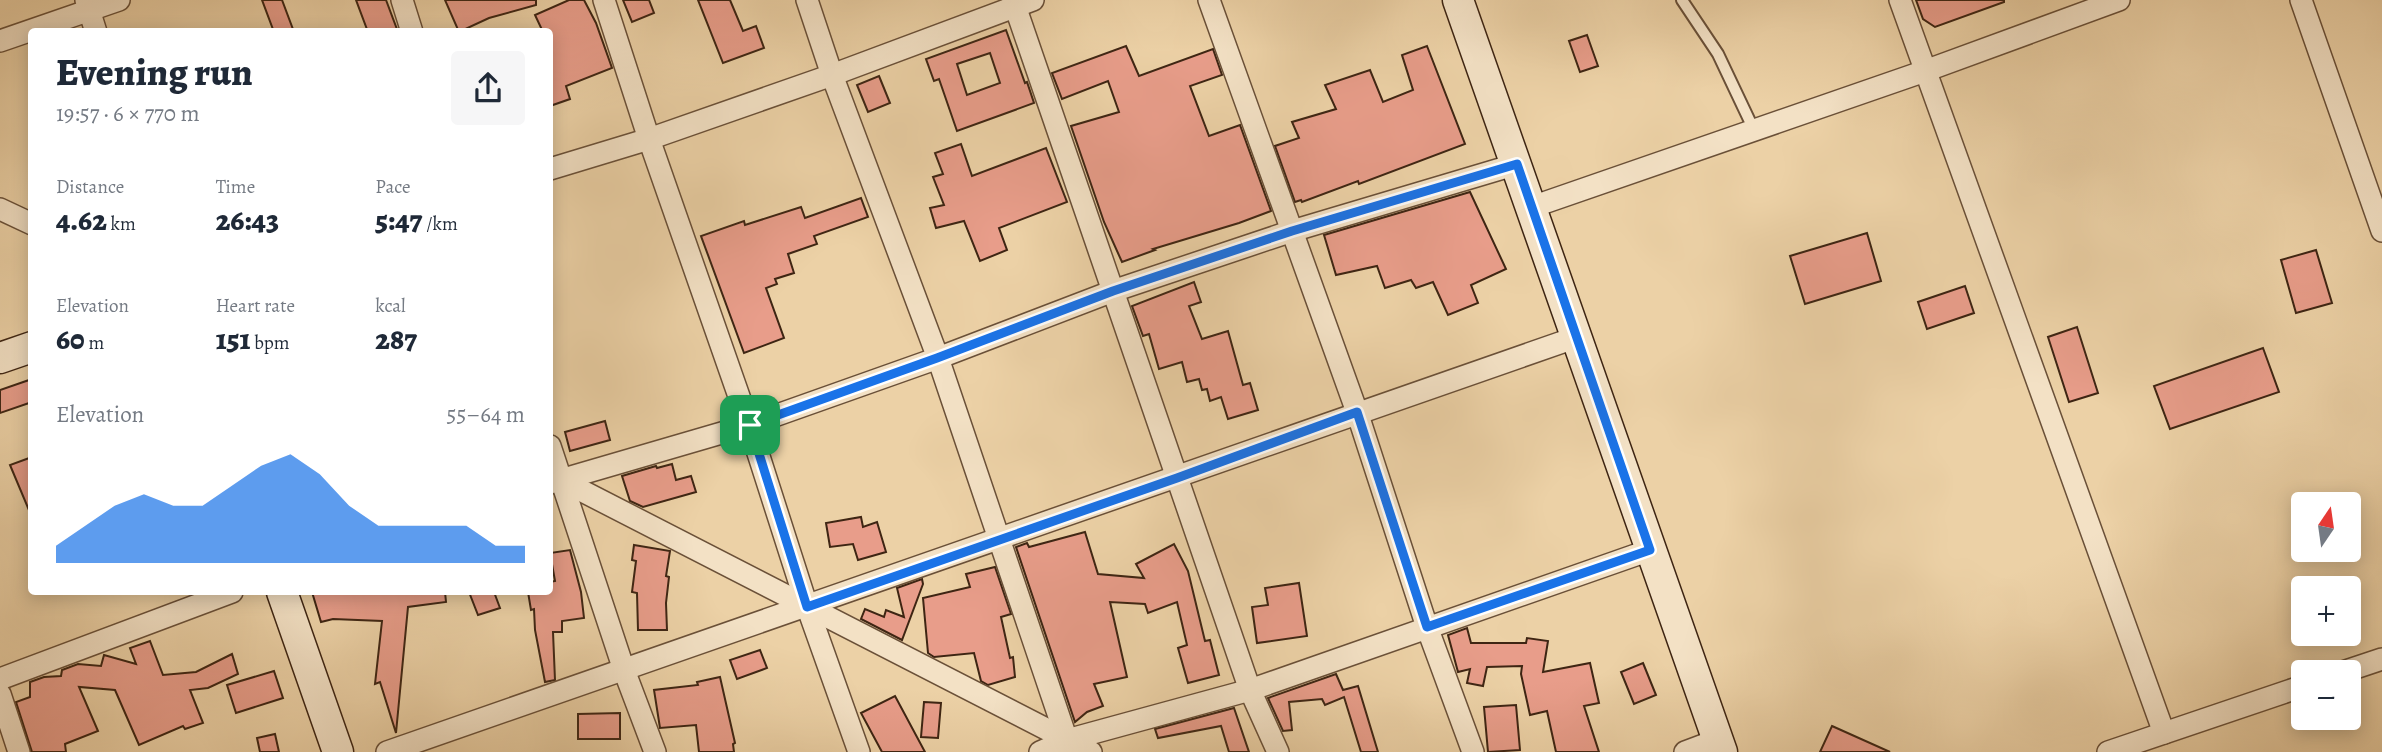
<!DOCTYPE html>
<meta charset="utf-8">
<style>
:root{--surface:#fff;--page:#f6f6f7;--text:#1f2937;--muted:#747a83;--accent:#1a73e8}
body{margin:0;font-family:Alegreya,serif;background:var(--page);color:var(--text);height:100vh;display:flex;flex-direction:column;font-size:26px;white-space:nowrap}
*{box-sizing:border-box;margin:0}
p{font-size:23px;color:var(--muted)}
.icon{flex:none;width:38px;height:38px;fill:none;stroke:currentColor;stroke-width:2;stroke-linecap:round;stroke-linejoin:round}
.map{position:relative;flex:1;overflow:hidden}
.drawer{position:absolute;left:28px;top:28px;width:525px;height:567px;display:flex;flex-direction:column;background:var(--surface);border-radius:7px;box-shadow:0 4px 18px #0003}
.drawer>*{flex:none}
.needle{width:46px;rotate:13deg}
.fabs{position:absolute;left:2291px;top:492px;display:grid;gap:14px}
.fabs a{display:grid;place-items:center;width:70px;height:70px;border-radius:7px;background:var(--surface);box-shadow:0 4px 18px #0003;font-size:35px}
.pin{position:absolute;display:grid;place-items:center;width:60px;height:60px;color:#fff;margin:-30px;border-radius:14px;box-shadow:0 4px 10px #0006}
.round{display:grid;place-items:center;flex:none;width:74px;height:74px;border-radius:7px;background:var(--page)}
.summary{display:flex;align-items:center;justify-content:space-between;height:119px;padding:0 28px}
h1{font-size:38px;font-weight:800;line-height:52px}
.figures{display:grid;grid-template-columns:repeat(3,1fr);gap:10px;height:119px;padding:7px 28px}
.figures div{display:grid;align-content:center}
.figures b{font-size:30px;font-weight:800}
.figures small{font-size:19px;font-weight:400}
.figures p{font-size:19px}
.chart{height:196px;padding:14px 28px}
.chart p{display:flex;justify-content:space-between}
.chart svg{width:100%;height:126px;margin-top:7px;fill:var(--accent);opacity:.7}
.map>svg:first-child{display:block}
.building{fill:#e89d8a;stroke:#3e2513;stroke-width:2;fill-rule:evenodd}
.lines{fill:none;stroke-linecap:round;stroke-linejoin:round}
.lane-casing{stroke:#6a5038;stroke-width:14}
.street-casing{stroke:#6a5038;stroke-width:24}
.secondary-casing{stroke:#3e2513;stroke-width:33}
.lane{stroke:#f3e1c5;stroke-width:10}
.street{stroke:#f3e1c5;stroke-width:21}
.secondary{stroke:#f3e1c5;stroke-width:30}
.route-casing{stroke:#fff;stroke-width:14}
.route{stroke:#1a73e8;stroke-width:9}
</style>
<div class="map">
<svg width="2382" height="752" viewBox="0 0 2382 752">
<rect width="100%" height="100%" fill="#ecd1a6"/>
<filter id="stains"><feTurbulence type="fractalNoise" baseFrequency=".00286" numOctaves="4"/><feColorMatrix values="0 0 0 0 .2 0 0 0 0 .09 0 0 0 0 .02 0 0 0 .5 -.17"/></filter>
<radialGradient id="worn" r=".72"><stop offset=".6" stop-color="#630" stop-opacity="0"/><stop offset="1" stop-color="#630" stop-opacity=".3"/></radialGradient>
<g class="building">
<path d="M262 0H282L294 32H274Z"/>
<path d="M356 0H386L398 32H368Z"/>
<path d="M445 0H536V5L489 18 459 32Z"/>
<path d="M569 0H584L596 23 612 68 566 86 570 99 550 106V32H543L535 15Z"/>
<path d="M623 0H649L654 13 632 22Z"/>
<path d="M698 0H730L743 31 756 26 764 48 723 63Z"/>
<path d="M1916 0H2004V2L1935 27 1923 19Z"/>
<path d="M1006 30 1025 83 1027 82 1034 103 957 131 939 79 934 81 926 59ZM990 53 1000 83 967 95 957 64Z"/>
<path d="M1587 35 1598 66 1580 72 1569 41Z"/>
<path d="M1126 46 1139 76 1213 49 1222 75 1190 86 1209 136 1240 125 1271 211 1239 223 1153 249 1155 250 1122 262 1104 222 1071 126 1119 112 1108 81 1062 99 1052 73Z"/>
<path d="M1427 46 1465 144 1359 184 1358 181 1302 202 1301 200 1295 202 1275 146 1299 138 1292 122 1336 109 1325 85 1370 70 1383 102 1413 90 1402 55Z"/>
<path d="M879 76 890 103 868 112 857 85Z"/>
<path d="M961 144 972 176 1046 148 1067 202 999 228 1007 250 980 261 964 221 936 228 930 208 944 205 933 177 943 174 935 153Z"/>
<path d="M1470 192 1506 269 1471 285 1478 303 1448 315 1433 282 1416 288 1411 280 1385 288 1377 266 1336 275 1324 235Z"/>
<path d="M861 198 868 217 814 236 817 244 788 254 794 273 775 279 777 284 766 288 784 338 744 353 701 236 744 221 745 225 801 207 805 218Z"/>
<path d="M1867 233 1881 281 1805 304 1790 256Z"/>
<path d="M2316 250 2332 303 2296 313 2281 260Z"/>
<path d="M1194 282 1201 302 1189 306 1202 339 1228 331 1243 385 1250 383 1258 410 1228 419 1221 397 1210 401 1207 389 1202 390 1199 379 1187 382 1182 362 1159 369 1149 334 1143 336 1132 306Z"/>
<path d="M1965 286 1974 313 1927 329 1918 302Z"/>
<path d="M2077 327 2098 393 2069 402 2048 337Z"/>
<path d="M2263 348 2279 392 2170 429 2154 386Z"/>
<path d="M32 379V402L0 413V390Z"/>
<path d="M605 421 610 440 570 451 565 432Z"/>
<path d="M32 457V515H31L10 465Z"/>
<path d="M672 464 676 480 691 476 696 492 643 507 630 501 622 476 656 466 657 468Z"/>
<path d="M861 517 863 527 877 522 886 552 858 560 853 544 830 547 826 523Z"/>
<path d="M1085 532 1098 574 1144 578 1136 564 1174 544 1188 571 1205 641 1210 640 1219 675 1188 683 1178 648 1187 645 1177 602 1148 613 1145 604 1110 602 1127 677 1094 684 1103 706 1087 712 1075 722 1016 547 1027 543 1029 547Z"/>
<path d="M634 545 670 551 666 576 669 577 666 603 667 630H638L637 593 632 592 636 561 632 560Z"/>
<path d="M570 550 581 592 584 618 562 621V632H553L555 680 545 682 535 630 534 609 531 610 528 592H550V582L555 581 550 553Z"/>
<path d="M995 567 1011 614 1001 617 1010 658 1013 657 1015 677 988 685 981 681 974 653 934 657 928 653 923 598 970 587 966 574Z"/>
<path d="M922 579 923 584 902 640 861 619 865 609 884 617 886 610 904 617 897 588Z"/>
<path d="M1299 583 1307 636 1257 643 1252 607 1268 605 1265 588Z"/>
<path d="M312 592H445L446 602 408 607 396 733 380 682 375 684 382 621 333 619 321 622Z"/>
<path d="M469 592H494L500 608 478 615Z"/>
<path d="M1467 628 1471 643H1526L1527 638 1548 641 1543 672 1590 663 1599 703 1584 706 1599 752H1556L1547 711 1530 715 1521 674 1522 666 1487 667 1483 686 1467 683 1470 669 1458 672 1448 635Z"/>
<path d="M150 641 163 675 196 672 232 654 238 674 208 688 190 690 203 723 185 729 183 726 139 745 115 690 79 687 98 731 65 744 66 752H32L16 702 30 697V682L44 677 61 676 62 670 78 664 101 666 104 655 136 664 130 648Z"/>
<path d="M760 650 767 668 737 679 730 660Z"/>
<path d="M1643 663 1656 695 1634 704 1621 672Z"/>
<path d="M274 671 283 698 236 713 227 685Z"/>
<path d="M1336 674 1343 690 1358 686 1378 752H1361L1344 697 1325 705 1322 699 1289 702 1292 730 1283 731 1268 698Z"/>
<path d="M720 677 735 743 733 744 734 752H699L696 725 660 728 654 690 698 685 697 682Z"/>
<path d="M895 696 925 752H882L861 713Z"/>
<path d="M924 702 941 703 938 738 921 737Z"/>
<path d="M1516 705 1520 750 1488 752 1484 707Z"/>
<path d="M1234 708 1249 752H1229L1221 726 1158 738 1155 729Z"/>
<path d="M620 713V739H578V714Z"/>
<path d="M1832 726 1890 752H1820Z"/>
<path d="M275 734 279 752H260L257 738Z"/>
</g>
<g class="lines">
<defs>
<path id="lane" d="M1682 0 1718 54 1754 130"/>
<g id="street">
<path d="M86 0 96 32"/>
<path d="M402 0 412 32"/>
<path d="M604 0 649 139 749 425 807 606 859 752"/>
<path d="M807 0 832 75 938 358 1071 752"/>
<path d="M1013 0 1250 690 1278 752"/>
<path d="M1209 0 1357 412 1427 627 1473 752"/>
<path d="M1900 0 2164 733"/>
<path d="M2301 0 2382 231"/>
<path d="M0 41 119 0"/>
<path d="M550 169 649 139 832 75 1033 0"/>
<path d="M1532 207 1925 71 2119 0"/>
<path d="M0 209 32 224"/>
<path d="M550 446 624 670 655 752"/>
<path d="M555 477 1091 752"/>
<path d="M550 483 749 425 938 358 1113 291 1292 231 1517 164"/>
<path d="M2343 672 2382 659"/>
<path d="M0 679 232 592"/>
<path d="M0 694 19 752"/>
<path d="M387 752 1577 337"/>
<path d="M1040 752 1067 740 1250 690 1650 550"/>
<path d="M1685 752 1717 740"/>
<path d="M2108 752 2303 686"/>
</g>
<g id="secondary">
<path d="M1458 0 1722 752"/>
<path d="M0 358 32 347"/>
<path d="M282 592 338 752"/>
</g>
</defs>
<use href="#lane" class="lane-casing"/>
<use href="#street" class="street-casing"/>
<use href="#secondary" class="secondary-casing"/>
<use href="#lane" class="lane"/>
<use href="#street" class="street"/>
<use href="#secondary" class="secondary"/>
</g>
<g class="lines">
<defs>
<path id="route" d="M1517 164 1650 550 1427 627 1357 412 1177 478 807 607 750 425 937 358 1113 291 1292 231Z"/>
</defs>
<use href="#route" class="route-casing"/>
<use href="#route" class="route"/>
</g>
<rect width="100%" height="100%" filter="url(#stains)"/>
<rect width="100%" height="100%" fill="url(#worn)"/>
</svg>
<div class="fabs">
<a><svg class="needle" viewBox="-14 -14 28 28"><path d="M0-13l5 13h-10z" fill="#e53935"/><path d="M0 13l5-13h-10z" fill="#747a83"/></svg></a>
<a>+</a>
<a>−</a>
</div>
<div class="pin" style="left:750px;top:425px;background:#1e9e55"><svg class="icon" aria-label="arrive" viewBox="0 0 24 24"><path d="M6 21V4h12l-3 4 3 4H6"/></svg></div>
<section class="drawer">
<div class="summary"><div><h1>Evening run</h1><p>19:57 · 6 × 770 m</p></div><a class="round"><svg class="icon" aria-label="share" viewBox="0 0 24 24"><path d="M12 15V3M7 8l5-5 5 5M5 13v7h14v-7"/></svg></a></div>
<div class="figures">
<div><p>Distance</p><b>4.62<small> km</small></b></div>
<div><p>Time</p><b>26:43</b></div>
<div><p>Pace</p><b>5:47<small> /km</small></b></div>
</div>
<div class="figures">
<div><p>Elevation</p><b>60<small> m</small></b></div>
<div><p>Heart rate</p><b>151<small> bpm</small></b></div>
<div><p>kcal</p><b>287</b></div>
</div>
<div class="chart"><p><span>Elevation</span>55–64 m</p>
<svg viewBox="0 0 160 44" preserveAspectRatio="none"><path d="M0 44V38L10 31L20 24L30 20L40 24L50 24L60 17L70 10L80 6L90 13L100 24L110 31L120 31L130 31L140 31L150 38L160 38V44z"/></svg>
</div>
</section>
</div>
